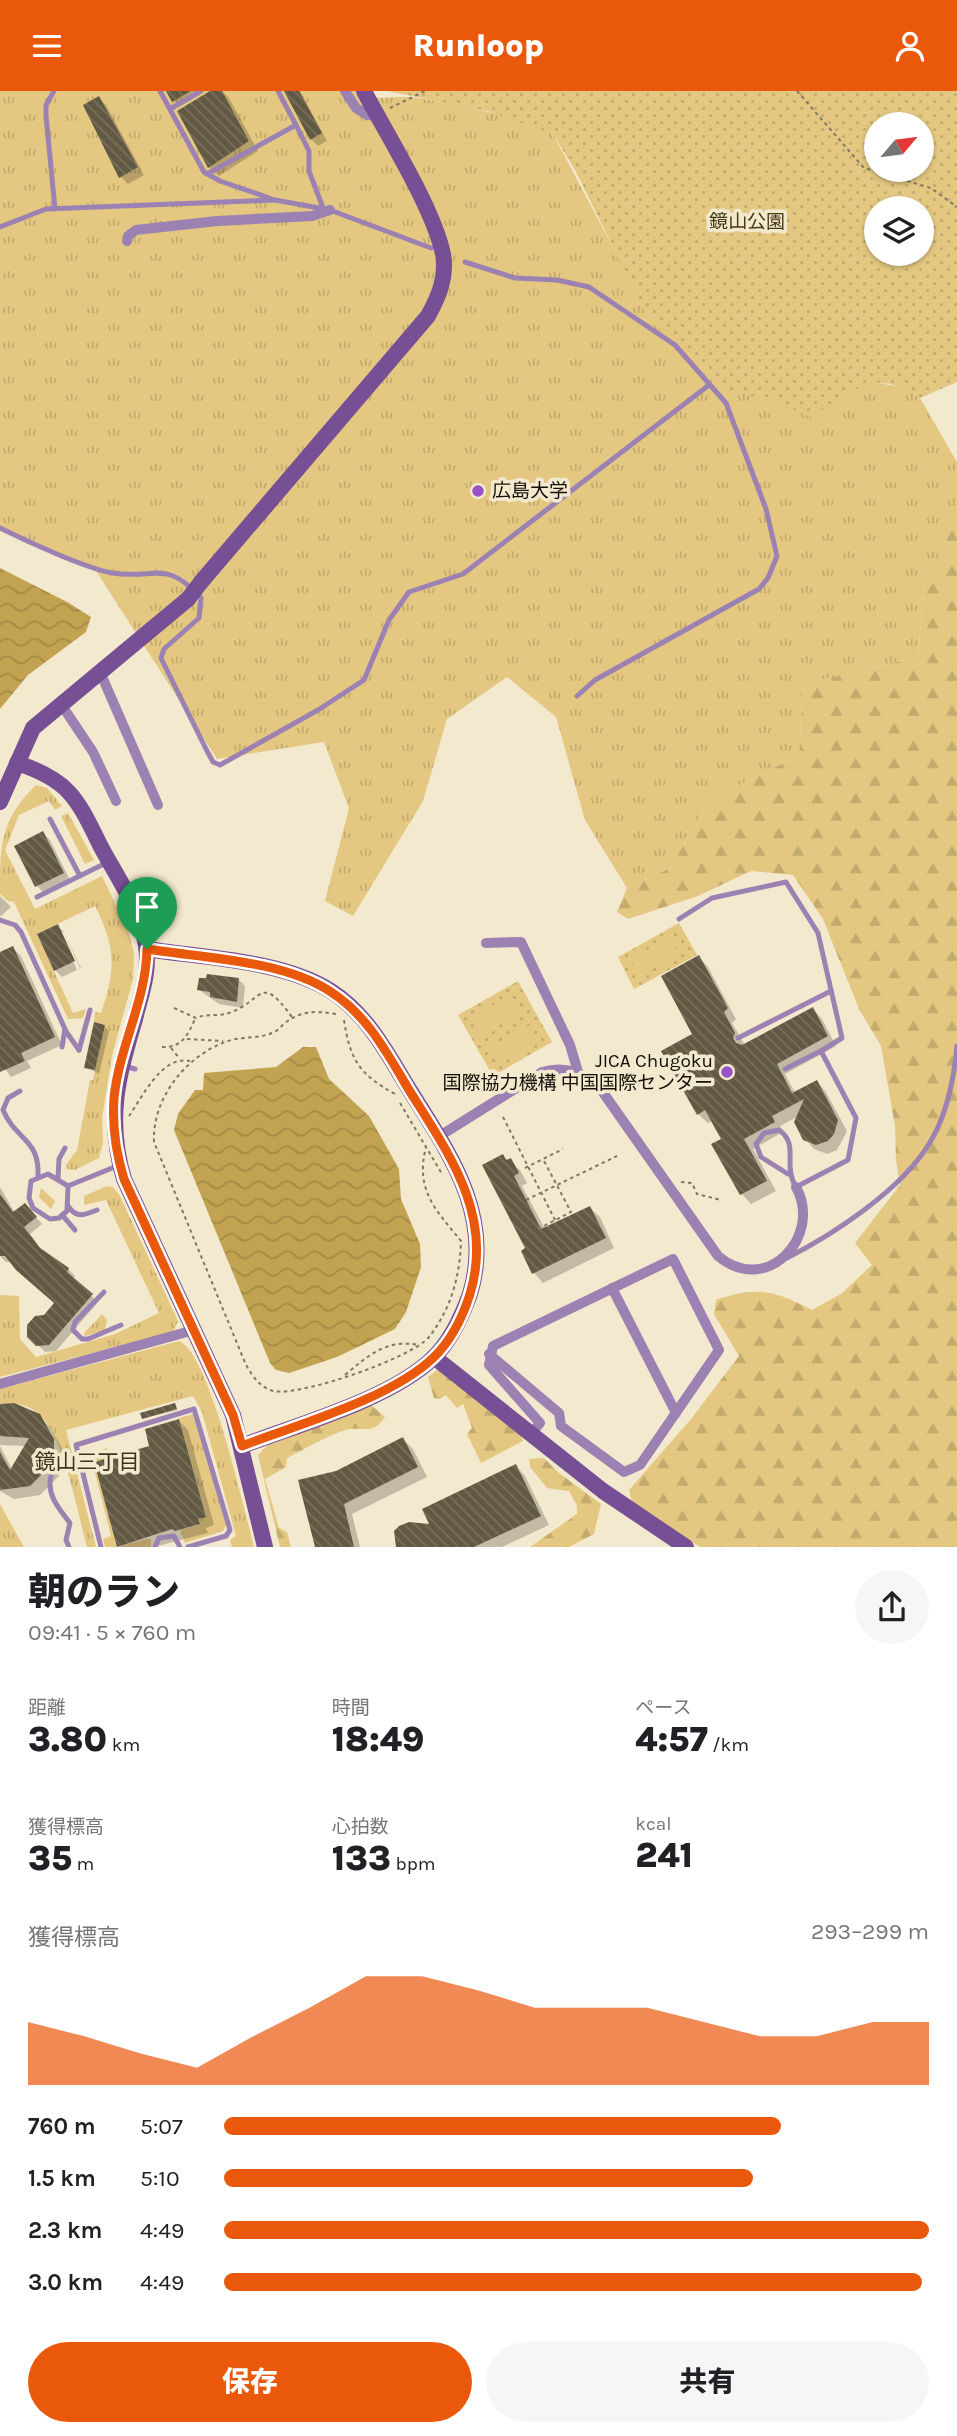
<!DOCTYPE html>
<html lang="ja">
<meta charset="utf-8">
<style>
:root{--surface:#fff;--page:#f6f6f6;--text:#202124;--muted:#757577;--accent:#ea580c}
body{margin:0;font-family:Karla,"Noto Sans JP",sans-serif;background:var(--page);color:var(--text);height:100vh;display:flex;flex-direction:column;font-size:26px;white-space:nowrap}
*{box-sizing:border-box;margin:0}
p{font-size:23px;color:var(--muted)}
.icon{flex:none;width:38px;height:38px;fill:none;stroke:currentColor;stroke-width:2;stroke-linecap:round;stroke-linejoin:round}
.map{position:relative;height:1456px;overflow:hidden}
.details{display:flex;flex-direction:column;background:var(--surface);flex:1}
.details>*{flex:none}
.needle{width:46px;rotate:61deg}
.buttons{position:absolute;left:864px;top:21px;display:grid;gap:14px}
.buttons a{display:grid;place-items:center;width:70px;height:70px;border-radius:50%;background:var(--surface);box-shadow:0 2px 5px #0004;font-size:35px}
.pin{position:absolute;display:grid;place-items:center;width:60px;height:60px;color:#fff;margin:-72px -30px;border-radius:50% 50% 50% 0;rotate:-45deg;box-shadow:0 0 7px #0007}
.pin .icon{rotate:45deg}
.round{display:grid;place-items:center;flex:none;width:74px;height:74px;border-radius:37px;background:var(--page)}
.head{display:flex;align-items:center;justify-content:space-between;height:119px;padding:0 28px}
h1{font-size:38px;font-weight:800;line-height:52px}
.stats{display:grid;grid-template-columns:repeat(3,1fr);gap:10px;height:119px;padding:7px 28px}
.stats div{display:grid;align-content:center}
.stats b{font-size:35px;font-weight:800}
.stats small{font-size:19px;font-weight:400}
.stats p{font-size:19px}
.chart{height:196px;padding:14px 28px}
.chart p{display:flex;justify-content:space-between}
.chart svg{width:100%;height:126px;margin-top:7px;fill:var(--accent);opacity:.7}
.button{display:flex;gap:14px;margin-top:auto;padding:14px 28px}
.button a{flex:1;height:80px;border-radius:42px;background:var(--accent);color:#fff;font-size:28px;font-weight:800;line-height:80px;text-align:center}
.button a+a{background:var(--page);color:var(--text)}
ul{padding:0 28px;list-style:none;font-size:23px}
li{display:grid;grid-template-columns:112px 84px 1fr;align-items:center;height:52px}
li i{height:18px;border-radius:9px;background:var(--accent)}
header{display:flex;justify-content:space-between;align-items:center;height:91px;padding:0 28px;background:var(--accent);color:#fff;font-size:32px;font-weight:800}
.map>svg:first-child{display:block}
.grass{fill:url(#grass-tufts)}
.forest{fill:url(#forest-firs)}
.park{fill:url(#park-dots);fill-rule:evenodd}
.pitch{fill:#e4c881}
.water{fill:url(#water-waves)}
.shadow{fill:#0003}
.building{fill:url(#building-back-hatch)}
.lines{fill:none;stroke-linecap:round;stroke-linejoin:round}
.path{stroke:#7f7866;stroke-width:2;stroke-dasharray:3.5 3.5;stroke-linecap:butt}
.lane{stroke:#9c82b2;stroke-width:5}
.street{stroke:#9c82b2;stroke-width:10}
.secondary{stroke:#774f94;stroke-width:16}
.secondary-bridge{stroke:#774f94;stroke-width:16}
.route-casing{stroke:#fff;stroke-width:14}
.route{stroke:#ea580c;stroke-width:9}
.poi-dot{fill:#9752c7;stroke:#f3e9ce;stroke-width:2.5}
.labels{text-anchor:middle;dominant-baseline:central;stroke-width:7;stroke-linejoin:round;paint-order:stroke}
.park-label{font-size:19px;fill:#453814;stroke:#f3e9ce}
.poi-label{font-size:19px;fill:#141007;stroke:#f3e9ce;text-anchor:start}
.neighbourhood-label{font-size:21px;fill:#3b331d;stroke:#f3e9ce}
</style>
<header><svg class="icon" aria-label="menu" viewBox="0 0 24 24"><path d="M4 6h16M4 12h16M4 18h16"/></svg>Runloop<svg class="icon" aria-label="person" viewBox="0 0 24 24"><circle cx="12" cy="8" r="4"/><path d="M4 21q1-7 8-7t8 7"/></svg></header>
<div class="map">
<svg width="957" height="1456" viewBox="0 0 957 1456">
<defs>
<pattern id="grass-tufts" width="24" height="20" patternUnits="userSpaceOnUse" patternTransform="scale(1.75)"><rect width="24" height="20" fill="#e4c881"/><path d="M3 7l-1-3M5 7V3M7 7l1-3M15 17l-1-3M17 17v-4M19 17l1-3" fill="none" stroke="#c3ab6e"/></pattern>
<pattern id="forest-firs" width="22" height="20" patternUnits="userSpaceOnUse" patternTransform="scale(1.75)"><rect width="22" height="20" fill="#e4c881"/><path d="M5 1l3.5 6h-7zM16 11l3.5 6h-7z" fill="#c3ab6e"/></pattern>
<pattern id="park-dots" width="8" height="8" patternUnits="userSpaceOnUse" patternTransform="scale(1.75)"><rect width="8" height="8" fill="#e4c881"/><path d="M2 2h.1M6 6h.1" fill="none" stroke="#c3ab6e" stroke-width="1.8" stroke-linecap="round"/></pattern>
<pattern id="water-waves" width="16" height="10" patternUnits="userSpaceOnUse" patternTransform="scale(1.75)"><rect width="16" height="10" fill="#c1a351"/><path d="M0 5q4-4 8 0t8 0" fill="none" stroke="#a58b45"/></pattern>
<pattern id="building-back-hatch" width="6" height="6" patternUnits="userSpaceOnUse" patternTransform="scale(1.75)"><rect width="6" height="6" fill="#625942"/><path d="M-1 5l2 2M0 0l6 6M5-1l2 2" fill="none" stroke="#78705f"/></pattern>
</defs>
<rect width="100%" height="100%" fill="#f3e9ce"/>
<g class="grass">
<path d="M0 0H364L367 5C383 9 395 5 410 6 459 12 508 24 553 43L618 166 846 303 869 291 905 296 920 307 957 371V429L924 490 918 566 803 593 799 664 709 710 670 777 627 797 585 729 556 626 507 586 447 628 423 710 353 825 325 810 349 717 324 651 217 668 96 480 0 436Z"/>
<path d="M36 694 47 697 62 715 55 719 49 710 19 724 5 759 35 818 102 785 128 839 134 862 133 888 112 965 102 1028 103 1052 99 1067 75 1079 67 1078 66 1074 77 1059 90 989H93L105 934 94 931 95 921 101 922C116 878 116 857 95 815L37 843 73 922 86 918 83 927 68 928 14 811 8 810 0 803C0 754 0 729 36 694Z"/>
<path d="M68 722 94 769 85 773 61 725Z"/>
<path d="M107 1095 113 1096 120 1105 178 1230 173 1241 0 1286V1204L19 1205 20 1248 36 1266 115 1243 159 1222 106 1109 84 1114V1105Z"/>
<path d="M41 1097 55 1110 51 1118 39 1106Z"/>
<path d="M102 1223 107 1229 105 1239 85 1245 84 1242Z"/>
<path d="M179 1250C209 1260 245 1422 254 1456H232L230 1449 236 1445 202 1321 193 1305 66 1339 96 1456H87C78 1423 64 1346 40 1324 29 1313 15 1312 0 1313V1298Z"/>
<path d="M193 1323 226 1434 223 1440 185 1452 180 1439 199 1434 198 1428 206 1425 179 1327Z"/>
<path d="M107 1357 110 1366 94 1371 117 1456 146 1448H151V1456H105L103 1448 111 1445 90 1362Z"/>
<path d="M0 1413 24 1456H0Z"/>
</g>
<g class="forest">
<path d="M957 429V1456H700L632 1411 629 1399 691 1328 739 1265 714 1223 716 1209C756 1195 775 1199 812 1219L841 1203 872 1174 855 1152 900 1094 896 1069 895 1035 881 955 859 918 823 828 793 784 751 780 698 805 628 828 617 821 627 797 670 777 709 710 799 664 803 593 918 566 924 490Z"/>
<path d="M439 1278 521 1345 523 1350 481 1372 467 1343 472 1337 463 1313 457 1317 446 1304 440 1308 434 1307 428 1286Z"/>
<path d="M371 1314 385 1326C373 1344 364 1336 350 1338 338 1339 301 1360 287 1367L286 1376 265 1388 279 1437 287 1441 291 1456H280L258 1364 269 1353Z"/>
<path d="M544 1367 559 1382 601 1413 594 1443 569 1456H530L577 1423V1415L569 1400 547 1397 530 1376 529 1368Z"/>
</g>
<g class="park">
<path d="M387 0H957V291L920 307C877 275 849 301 811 326L776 311 709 294 645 221 575 79 553 43 487 20ZM877 33H922V79H877ZM877 117H922V163H877Z"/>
<path d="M679 832 697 864 634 898 618 866Z"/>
<path d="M518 890 552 951 493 985 458 924Z"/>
</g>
<g class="pitch">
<path d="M670 846 679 863 640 885 631 868Z"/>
<path d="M511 904 521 922 479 945 470 927Z"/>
<path d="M530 934 539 950 498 974 489 957Z"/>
</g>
<g class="water">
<path d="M0 477 69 512 91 526 86 541 28 584 0 618Z"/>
<path d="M303 956H316L329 988 369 1025 399 1078 401 1108 420 1153 421 1176 406 1221 395 1238 337 1266 289 1282 276 1279 270 1272 174 1039 178 1023 195 999H203L204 982 276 976Z"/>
</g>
<g class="shadow">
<path d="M167 0H197L199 4 179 16Z"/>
<path d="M214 0H222L229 7 258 60 219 85 209 76Z"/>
<path d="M286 0H300L327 50 318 55 311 48Z"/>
<path d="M99 7 106 14 144 84 128 93 121 86Z"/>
<path d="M43 742 50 749 70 789 44 802 37 795 16 756Z"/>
<path d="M0 805 11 816 1 825H0Z"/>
<path d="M58 836 64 841H60L77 879 80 877 64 842 81 877 62 886 55 879Z"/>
<path d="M13 857 21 865 62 954 27 970 31 977 11 986 0 971V863Z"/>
<path d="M699 866 708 876 736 928 732 932 745 954 813 918 822 928 836 955 785 983 795 1002 817 991 826 1001 847 1040 837 1059 827 1063 814 1058 798 1039 799 1025 780 1035 783 1041 753 1058 776 1100 751 1113 742 1103 714 1054 723 1049 713 1030 708 1032 698 1023 695 944Z"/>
<path d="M238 888 245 895 243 917 219 913 198 898Z"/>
<path d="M104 935 109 940 99 983 86 976Z"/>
<path d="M503 1065 520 1079 527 1092 522 1095 545 1138 590 1117 600 1126 614 1157 543 1192 534 1182Z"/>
<path d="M0 1096 15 1122H32L42 1133 30 1143 43 1161 68 1178 75 1185 73 1188 98 1211 56 1260 45 1261 28 1245 56 1212 12 1171H6L0 1165Z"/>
<path d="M0 1315 39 1325 49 1335 63 1359 59 1385 40 1404 14 1408 0 1400V1355L12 1378 26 1355 0 1354Z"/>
<path d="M176 1316 177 1319 144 1327Z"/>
<path d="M179 1330 188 1339 214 1434 206 1437 208 1442 154 1456H120L151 1357Z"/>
<path d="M403 1348 413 1358 427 1386 352 1423 360 1456H316L336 1382Z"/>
<path d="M516 1375 525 1385 549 1434 502 1456H398Z"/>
</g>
<g class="building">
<path d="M166 0H191L172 11Z"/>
<path d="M210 0H222L249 50 208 77 177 20Z"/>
<path d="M284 0H299L322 42 310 49Z"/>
<path d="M99 5 138 76 119 87 83 14Z"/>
<path d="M43 740 64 782 35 796 14 755Z"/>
<path d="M58 833 75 870 54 880 37 843Z"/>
<path d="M13 855 55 946 21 962 25 970 0 981V861Z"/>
<path d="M699 864 728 917 724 921 735 942 733 947 736 952 742 954 813 916 828 945 777 973 792 1002 817 989 838 1029 834 1043 828 1050 816 1054 803 1049 794 1031 804 1008 772 1025 775 1031 744 1048 767 1090 740 1104 711 1053 721 1048 705 1019 697 1024 661 960 692 943 661 885Z"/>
<path d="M207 883 239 887 237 911 210 906V901L197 899 199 887H206Z"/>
<path d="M94 931 105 934 95 979 84 977Z"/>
<path d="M503 1063 506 1069 511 1067 519 1082 514 1085 541 1138 590 1115 606 1147 532 1183 521 1160 525 1157 482 1074Z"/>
<path d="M0 1103 13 1121 25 1112 37 1126 24 1136 40 1157 69 1177 67 1181 93 1203 49 1254 36 1255 27 1246V1234L35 1225 44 1224 54 1212 16 1179 5 1165H0Z"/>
<path d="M14 1312 40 1323 54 1348V1362L50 1375 30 1395 0 1399V1361L10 1379 29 1347 0 1345V1313Z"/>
<path d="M175 1312 177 1318 142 1328 140 1322Z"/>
<path d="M179 1328 206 1426 198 1428 200 1433 175 1440 172 1438 117 1456 94 1371 149 1355 145 1338Z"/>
<path d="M403 1346 418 1376 344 1413 354 1456H315L298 1389 336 1380Z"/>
<path d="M516 1373 541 1425 474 1456H396L394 1440 399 1435 409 1431 429 1433 422 1418Z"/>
</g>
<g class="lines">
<g class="path">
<path d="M797 0 864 77 931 97 957 116"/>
<path d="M390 17 425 0"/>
<path d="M174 917 196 927C207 922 218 926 229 922 264 910 259 881 292 926"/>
<path d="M336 923C316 920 302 919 285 932 281 935 278 940 272 942 258 948 240 945 225 951 185 966 152 1008 154 1051L246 1274C253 1286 260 1296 273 1300 299 1306 412 1267 429 1246 451 1218 460 1185 461 1150 435 1118 415 1099 426 1056"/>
<path d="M344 929C350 969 359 983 395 1003"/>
<path d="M187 948 223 950"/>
<path d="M162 956C182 957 188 944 195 928"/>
<path d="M171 957 179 967"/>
<path d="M400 1012 442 1083"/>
<path d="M129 1025C143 1005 162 964 190 970"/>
<path d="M503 1026 556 1131"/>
<path d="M525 1077 563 1058"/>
<path d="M681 1091 692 1092 697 1103 721 1109"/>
<path d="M526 1109 617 1065"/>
<path d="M538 1138 571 1121 543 1068"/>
<path d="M345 1284C369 1264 386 1248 419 1254"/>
</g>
<g class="lane">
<path d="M54 0 46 14V25L55 118"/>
<path d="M160 0 204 81 220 90 272 108"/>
<path d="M170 18 201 0"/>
<path d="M296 34 309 60V80L323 117"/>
<path d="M207 83 296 34 278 0"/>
<path d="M0 136 46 118 275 109 330 119 431 157"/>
<path d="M465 171 515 187 557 189 589 196 675 254 726 312 766 418 777 465 768 487 759 498 595 589 577 605"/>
<path d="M0 437C26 450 85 477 112 482 155 489 165 467 201 507L199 527 164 558 161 567 206 658 213 671 220 674 318 619 364 589 389 529 409 501 463 483 709 294"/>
<path d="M50 728 80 785"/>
<path d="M37 806 106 772"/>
<path d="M679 828 712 807 786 791 818 842 842 947 821 960"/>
<path d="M0 829 15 834 21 841 65 938 62 956"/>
<path d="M65 939 79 959"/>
<path d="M738 947 831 900"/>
<path d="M79 959 90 919"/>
<path d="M124 975 135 978"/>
<path d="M785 978 821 960 856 1027 848 1069 796 1096C782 1073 800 1054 779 1039L764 1042 756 1053 761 1066 788 1083"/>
<path d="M20 1000 8 1007 3 1019C16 1050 40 1047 38 1086"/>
<path d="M58 1087 59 1068 65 1057"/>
<path d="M68 1095 67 1120 59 1127 50 1128 33 1117 29 1107 31 1090 48 1083 68 1095 117 1075"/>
<path d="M68 1115C77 1128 84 1124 97 1119"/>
<path d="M62 1124 75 1139"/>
<path d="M787 1167C834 1143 901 1099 929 1053 946 1026 954 987 957 955"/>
<path d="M104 1201 75 1231 73 1239 82 1248H88L121 1234"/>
<path d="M51 1385C46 1404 60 1419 70 1432L66 1449 69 1456"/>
<path d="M101 1456 76 1354 194 1318 230 1439 226 1445 188 1456"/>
<path d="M155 1456 159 1447 174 1445 180 1456"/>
</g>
<g class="street">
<path d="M345 0 356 17 367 24 376 23"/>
<path d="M127 150 128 145 136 139 217 130 312 125 330 119"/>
<path d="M100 581 158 714"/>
<path d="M61 613 93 661 116 710"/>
<path d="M486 852 521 851 570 954 578 981"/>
<path d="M438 1046 542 981C567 974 584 982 602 1000L718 1165C767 1206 823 1145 796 1096"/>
<path d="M612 1197 676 1322"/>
<path d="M489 1263 559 1322 561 1335 624 1381 640 1374 719 1259 673 1168 493 1255 489 1274 540 1332 530 1344"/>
<path d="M0 1293 194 1239"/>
</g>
<g class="secondary">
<path d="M201 491 428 225C439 205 447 186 443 163 433 116 387 44 364 0"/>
<path d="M17 672C69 689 77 707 100 754 116 785 141 819 146 855 150 880 141 904 135 928 118 986 106 1028 124 1088L233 1324 265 1456"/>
<path d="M0 711 33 637 188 508"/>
<path d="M147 858C203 867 283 869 331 900 368 924 387 962 409 998 449 1062 494 1124 470 1203 462 1225 451 1250 433 1267 391 1308 299 1333 242 1355"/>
<path d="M434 1266 603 1400 686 1456"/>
</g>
<path class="secondary-bridge" d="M188 508 201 491"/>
</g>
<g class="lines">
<defs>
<path id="route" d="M147 858C203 867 283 869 331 901 368 925 387 962 409 999 449 1063 494 1124 470 1203 463 1225 451 1250 433 1267 390 1308 299 1333 242 1355L233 1324 124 1088C116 1062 112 1035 114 1007 119 956 146 910 147 858Z"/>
</defs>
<use href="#route" class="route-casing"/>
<use href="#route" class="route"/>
</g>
<g class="poi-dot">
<circle cx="478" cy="400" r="7"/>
<circle cx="727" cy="981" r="7"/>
</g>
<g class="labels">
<g class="park-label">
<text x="747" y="131">鏡山公園</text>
</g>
<g class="poi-label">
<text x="492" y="400">広島大学</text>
<text x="713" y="970" text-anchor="end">JICA Chugoku<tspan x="713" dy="22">国際協力機構 中国国際センター</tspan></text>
</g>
<g class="neighbourhood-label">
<text x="87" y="1371">鏡山三丁目</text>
</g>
</g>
</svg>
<div class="buttons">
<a><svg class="needle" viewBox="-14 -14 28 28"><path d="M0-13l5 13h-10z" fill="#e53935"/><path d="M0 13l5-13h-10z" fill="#757577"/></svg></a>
<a><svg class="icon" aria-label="layers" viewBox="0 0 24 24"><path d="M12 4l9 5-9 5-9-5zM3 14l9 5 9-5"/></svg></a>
</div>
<div class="pin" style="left:147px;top:858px;background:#1e9e55"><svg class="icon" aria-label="arrive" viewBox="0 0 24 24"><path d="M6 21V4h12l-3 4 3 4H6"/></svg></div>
</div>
<section class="details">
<div class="head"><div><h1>朝のラン</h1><p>09:41 · 5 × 760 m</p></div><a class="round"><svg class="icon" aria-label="share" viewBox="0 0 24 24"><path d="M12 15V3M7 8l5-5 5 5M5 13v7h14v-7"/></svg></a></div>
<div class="stats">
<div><p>距離</p><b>3.80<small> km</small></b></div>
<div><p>時間</p><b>18:49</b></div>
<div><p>ペース</p><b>4:57<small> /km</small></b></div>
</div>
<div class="stats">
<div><p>獲得標高</p><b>35<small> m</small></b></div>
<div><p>心拍数</p><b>133<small> bpm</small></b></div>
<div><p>kcal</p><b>241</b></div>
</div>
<div class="chart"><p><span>獲得標高</span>293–299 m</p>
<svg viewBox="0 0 160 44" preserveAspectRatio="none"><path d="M0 44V22L10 27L20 33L30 38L40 27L50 17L60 6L70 6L80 11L90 17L100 17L110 17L120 22L130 27L140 27L150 22L160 22V44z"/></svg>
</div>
<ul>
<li><b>760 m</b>5:07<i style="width:79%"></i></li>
<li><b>1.5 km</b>5:10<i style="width:75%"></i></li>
<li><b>2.3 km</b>4:49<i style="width:100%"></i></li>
<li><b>3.0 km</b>4:49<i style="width:99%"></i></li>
</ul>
<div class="button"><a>保存</a><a>共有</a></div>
</section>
